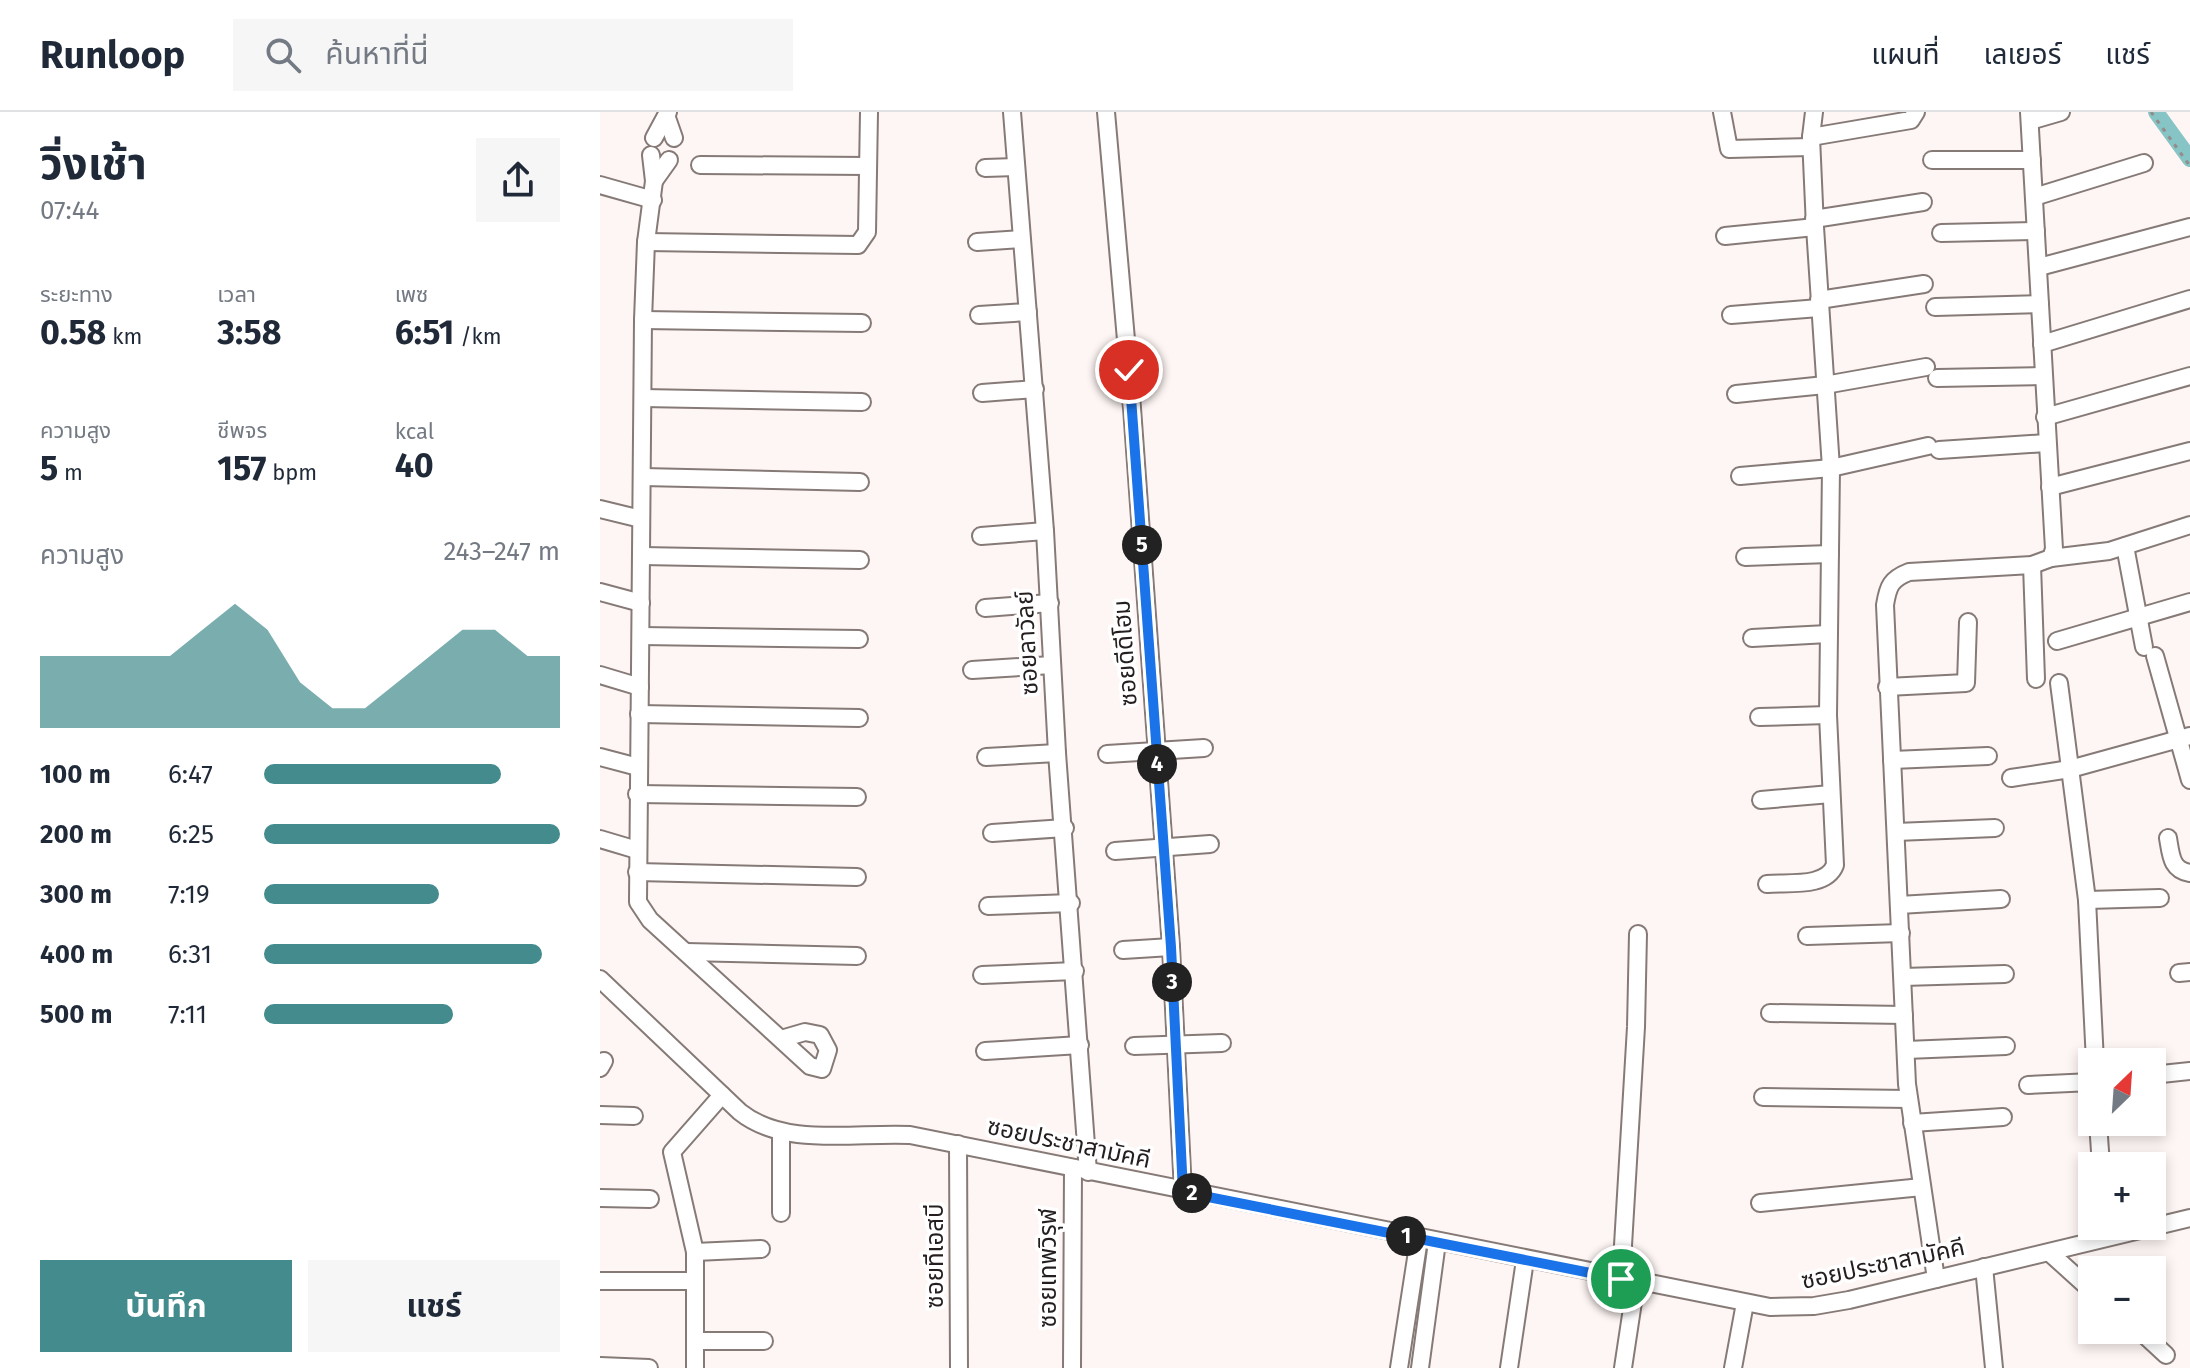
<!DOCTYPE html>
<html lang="th">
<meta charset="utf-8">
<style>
:root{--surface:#fff;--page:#f6f6f7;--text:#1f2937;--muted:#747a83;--line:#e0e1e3;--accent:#438b8d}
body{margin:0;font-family:"Fira Sans","Noto Sans Thai",sans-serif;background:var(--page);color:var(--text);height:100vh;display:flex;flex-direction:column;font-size:30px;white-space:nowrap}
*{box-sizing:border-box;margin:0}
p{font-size:26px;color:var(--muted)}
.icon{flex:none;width:44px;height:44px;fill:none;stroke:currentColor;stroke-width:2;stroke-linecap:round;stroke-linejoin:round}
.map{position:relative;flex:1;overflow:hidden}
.drawer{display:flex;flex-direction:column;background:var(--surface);width:600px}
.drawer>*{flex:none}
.needle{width:52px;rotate:25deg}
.controls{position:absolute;left:1478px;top:936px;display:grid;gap:16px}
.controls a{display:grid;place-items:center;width:88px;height:88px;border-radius:0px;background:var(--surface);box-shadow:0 4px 12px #0003;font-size:40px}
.pin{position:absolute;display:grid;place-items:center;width:68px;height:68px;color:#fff;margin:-34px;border:4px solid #fff;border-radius:50%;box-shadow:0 2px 8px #0007}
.km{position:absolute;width:40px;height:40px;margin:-20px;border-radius:50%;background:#222;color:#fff;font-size:22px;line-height:40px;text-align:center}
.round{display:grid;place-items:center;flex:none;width:84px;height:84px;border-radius:0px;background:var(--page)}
.head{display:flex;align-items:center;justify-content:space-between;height:136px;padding:0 40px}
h1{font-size:44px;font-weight:700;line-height:60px}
.metrics{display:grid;grid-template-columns:repeat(3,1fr);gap:12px;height:136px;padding:8px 40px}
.metrics div{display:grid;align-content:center}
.metrics b{font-size:34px;font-weight:700}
.metrics small{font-size:22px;font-weight:400}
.metrics p{font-size:22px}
.chart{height:224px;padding:16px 40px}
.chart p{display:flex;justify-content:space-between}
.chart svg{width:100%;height:144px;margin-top:8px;fill:var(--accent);opacity:.7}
.primary-button{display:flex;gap:16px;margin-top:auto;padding:16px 40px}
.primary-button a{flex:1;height:92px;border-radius:0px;background:var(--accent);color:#fff;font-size:32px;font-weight:700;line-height:92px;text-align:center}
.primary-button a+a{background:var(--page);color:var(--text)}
ul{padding:0 40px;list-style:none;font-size:26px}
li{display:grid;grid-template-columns:128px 96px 1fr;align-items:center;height:60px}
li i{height:20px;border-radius:10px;background:var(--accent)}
header{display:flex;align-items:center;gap:48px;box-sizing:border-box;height:112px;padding:0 40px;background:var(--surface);border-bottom:2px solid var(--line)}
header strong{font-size:38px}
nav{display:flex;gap:44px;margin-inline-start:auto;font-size:28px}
.search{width:560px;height:72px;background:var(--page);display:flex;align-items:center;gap:20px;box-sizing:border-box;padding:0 28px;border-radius:0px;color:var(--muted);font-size:30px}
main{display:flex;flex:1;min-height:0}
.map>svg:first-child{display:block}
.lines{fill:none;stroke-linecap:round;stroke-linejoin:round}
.canal{stroke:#86c4c5;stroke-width:16}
.minor-casing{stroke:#867a77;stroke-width:20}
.path{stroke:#938c8a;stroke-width:3;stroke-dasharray:4 6;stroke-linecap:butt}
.minor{stroke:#fff;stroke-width:16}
.route-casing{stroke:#fff;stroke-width:16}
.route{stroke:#1a73e8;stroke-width:10}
.labels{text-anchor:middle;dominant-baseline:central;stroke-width:7;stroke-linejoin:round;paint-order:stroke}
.street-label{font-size:24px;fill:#241f1e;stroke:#fff}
</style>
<header>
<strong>Runloop</strong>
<div class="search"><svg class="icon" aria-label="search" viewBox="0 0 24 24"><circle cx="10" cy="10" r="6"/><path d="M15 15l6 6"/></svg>ค้นหาที่นี่</div>
<nav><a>แผนที่</a><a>เลเยอร์</a><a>แชร์</a></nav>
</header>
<main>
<section class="drawer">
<div class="head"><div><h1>วิ่งเช้า</h1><p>07:44</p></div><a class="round"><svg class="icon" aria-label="share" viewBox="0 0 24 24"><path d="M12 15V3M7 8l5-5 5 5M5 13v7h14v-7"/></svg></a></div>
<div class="metrics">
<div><p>ระยะทาง</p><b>0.58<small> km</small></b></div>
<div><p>เวลา</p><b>3:58</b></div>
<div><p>เพซ</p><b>6:51<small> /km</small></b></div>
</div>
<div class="metrics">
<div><p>ความสูง</p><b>5<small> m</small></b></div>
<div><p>ชีพจร</p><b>157<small> bpm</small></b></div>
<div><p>kcal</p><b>40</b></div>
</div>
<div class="chart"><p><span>ความสูง</span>243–247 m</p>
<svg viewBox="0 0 160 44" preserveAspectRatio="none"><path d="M0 44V22L10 22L20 22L30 22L40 22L50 14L60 6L70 14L80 30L90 38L100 38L110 30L120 22L130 14L140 14L150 22L160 22V44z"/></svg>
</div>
<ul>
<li><b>100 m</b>6:47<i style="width:80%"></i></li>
<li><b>200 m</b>6:25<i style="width:100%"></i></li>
<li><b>300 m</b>7:19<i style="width:59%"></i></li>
<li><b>400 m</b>6:31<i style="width:94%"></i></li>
<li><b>500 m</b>7:11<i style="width:64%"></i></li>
</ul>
<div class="primary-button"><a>บันทึก</a><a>แชร์</a></div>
</section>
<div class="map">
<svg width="1590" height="1256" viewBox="0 0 1590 1256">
<rect width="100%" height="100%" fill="#fef6f4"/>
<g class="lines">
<path class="canal" d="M1556 0 1590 47"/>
<defs>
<g id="minor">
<path d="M412 0 445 419 457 641 488 1060"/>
<path d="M506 0 532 296 571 835 583 1080"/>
<path d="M1122 0 1129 37 1211 35"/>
<path d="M67 6 74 26"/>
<path d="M1430 9 1461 0"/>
<path d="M1211 25 1311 8 1316 0"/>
<path d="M54 26 68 0"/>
<path d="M51 43 54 69 46 130 43 208 38 790 50 808 210 954 222 957 228 938 220 923 205 920 181 927"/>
<path d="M1332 48H1432"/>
<path d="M100 53 268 54"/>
<path d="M385 56 416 55"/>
<path d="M54 69 69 48"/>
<path d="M0 73 53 88"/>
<path d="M1434 85 1544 51"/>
<path d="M1214 107 1323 90"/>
<path d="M1341 121 1436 119"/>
<path d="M1125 124 1215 115"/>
<path d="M46 130 258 133 267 120 269 0"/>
<path d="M377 130 421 127"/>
<path d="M1439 155 1590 115"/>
<path d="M1219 188 1324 172"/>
<path d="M1335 195 1440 192"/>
<path d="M379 203 428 200"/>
<path d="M1131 203 1219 196"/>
<path d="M43 208 262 211"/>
<path d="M1442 232 1590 187"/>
<path d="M1337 266 1443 264"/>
<path d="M382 281 435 277"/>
<path d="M1136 282 1225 273 1326 255"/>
<path d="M43 286 262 290"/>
<path d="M1445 305 1590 264"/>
<path d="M1339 338 1446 331"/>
<path d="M1140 364 1231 356 1328 334"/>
<path d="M43 365 260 370"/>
<path d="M1450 375 1590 339"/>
<path d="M0 397 41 407"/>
<path d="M381 424 445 419"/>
<path d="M1525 434 1544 535"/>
<path d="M42 444 260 448"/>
<path d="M1145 445 1230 442"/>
<path d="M1451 446 1509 439 1590 413"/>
<path d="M1432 453 1436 567"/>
<path d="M0 480 41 491"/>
<path d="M385 496 450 491"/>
<path d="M41 524 259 527"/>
<path d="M1152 526 1228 522"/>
<path d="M1457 529 1590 490"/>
<path d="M1555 544 1590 668"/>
<path d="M372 558 452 553"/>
<path d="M0 563 40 575"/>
<path d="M1459 571 1487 788 1495 950"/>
<path d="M1287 575 1366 571 1368 510"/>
<path d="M39 602 259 606"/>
<path d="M1159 605 1228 603"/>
<path d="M507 642 604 636"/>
<path d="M0 645 38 655"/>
<path d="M386 645 457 641"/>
<path d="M1292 648 1388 644"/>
<path d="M1411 666 1470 657 1590 624"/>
<path d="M37 682 257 685"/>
<path d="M1161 688 1231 682"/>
<path d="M1296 720 1395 716"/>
<path d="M392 721 465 716"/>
<path d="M1568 726C1571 743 1571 758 1590 761"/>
<path d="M0 727 37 738"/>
<path d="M515 739 610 732"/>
<path d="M37 760 257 765"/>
<path d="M1167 772C1189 770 1226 776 1235 753L1228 603 1231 356 1215 115 1211 25 1214 0"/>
<path d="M1487 788 1560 786"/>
<path d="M1299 793 1401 787"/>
<path d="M388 794 471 791"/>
<path d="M1207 824 1301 821"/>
<path d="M523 838 571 835"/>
<path d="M86 840 257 844"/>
<path d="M1579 861 1590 860"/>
<path d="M382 863 475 859"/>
<path d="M1303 865 1405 862"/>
<path d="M0 867 140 1000C185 1036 256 1020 310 1023L1170 1195 1214 1194 1249 1188 1590 1106"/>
<path d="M1170 901 1304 903"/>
<path d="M534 934 622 931"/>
<path d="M1306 938 1406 934"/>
<path d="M385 939 480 933"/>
<path d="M0 956 4 949"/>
<path d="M1552 963 1590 959"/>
<path d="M1428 973 1492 970"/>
<path d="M1163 985 1309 987"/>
<path d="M0 1003 34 1004"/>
<path d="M1498 1010 1501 1054"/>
<path d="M1312 1011 1403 1005"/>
<path d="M358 1032 359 1256"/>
<path d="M0 1086 50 1087"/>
<path d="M1160 1091 1322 1075"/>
<path d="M181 1101V1021"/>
<path d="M95 1140 161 1137"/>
<path d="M1451 1142 1492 1179"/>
<path d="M1384 1155 1394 1256"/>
<path d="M1021 1167 1036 915 1038 822"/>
<path d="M1336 1167 1307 972 1285 493C1288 474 1291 467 1309 460L1432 453 1451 446 1454 437 1429 0"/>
<path d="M0 1169H95"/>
<path d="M1539 1218 1566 1243"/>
<path d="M95 1229H164"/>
<path d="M0 1254 49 1256"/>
<path d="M95 1256V1140L72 1040 122 983"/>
<path d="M472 1256 473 1056"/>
<path d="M799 1256 819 1127"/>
<path d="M820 1256 837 1130"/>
<path d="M909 1256 925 1148"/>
<path d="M1023 1256 1036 1170"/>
<path d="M1133 1256 1145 1191"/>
</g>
</defs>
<use href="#minor" class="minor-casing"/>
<path class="path" d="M1551 0 1590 54"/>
<use href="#minor" class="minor"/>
</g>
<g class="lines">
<defs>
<path id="route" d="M529 258 571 835 583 1080 1021 1167"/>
</defs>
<use href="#route" class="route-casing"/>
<use href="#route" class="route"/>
</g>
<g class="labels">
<g class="street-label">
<text transform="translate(427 531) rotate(-93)">ซอยลาวัลย์</text>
<text transform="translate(525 541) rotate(-94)">ซอยดีดีโฮม</text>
<text transform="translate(469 1031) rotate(12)">ซอยประชาสามัคคี</text>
<text transform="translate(335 1144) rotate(-90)">ซอยทีเอสบี</text>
<text transform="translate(1283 1152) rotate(-12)">ซอยประชาสามัคคี</text>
<text transform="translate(448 1156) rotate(-90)">ซอยเทพวิรุฬ</text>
</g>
</g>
</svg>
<div class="controls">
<a><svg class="needle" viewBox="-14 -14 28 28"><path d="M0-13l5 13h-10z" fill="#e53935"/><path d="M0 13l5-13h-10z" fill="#747a83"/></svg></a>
<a>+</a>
<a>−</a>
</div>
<div class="pin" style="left:1021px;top:1167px;background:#1e9e55"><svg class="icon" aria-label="arrive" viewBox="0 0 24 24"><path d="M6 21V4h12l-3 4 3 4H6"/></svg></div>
<div class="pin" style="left:529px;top:258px;background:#d93025"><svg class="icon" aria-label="check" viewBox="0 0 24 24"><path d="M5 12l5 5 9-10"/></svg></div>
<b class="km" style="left:806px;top:1124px">1</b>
<b class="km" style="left:592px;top:1081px">2</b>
<b class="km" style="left:572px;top:870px">3</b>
<b class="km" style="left:557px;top:652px">4</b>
<b class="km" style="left:542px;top:433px">5</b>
</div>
</main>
